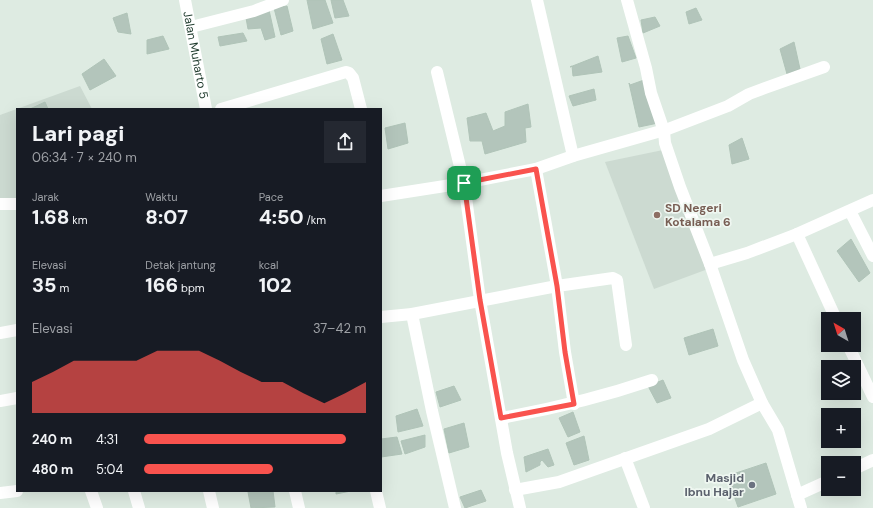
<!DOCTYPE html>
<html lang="id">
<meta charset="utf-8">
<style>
:root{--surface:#171b24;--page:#242831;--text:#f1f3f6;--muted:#9ea1a6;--accent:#f9534e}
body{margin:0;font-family:"DM Sans",sans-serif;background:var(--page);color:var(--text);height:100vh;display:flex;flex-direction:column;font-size:15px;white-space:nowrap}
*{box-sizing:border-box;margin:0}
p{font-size:13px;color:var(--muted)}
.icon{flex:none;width:22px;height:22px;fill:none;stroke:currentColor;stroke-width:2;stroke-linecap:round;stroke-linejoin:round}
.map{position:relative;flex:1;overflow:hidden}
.details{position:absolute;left:16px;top:108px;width:366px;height:384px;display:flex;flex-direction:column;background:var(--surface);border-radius:0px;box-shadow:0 4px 16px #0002}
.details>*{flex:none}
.needle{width:26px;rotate:321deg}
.fabs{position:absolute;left:821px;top:312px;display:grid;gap:8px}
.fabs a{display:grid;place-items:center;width:40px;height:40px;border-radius:0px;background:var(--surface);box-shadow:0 4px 16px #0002;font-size:20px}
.pin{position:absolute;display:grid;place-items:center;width:34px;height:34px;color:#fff;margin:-17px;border-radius:8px;box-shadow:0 2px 6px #0006}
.round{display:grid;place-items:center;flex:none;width:42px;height:42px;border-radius:0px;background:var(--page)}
.summary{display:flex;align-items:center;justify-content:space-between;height:68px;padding:0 16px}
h1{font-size:22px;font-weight:800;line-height:30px}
.metrics{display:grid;grid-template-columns:repeat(3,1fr);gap:6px;height:68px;padding:4px 16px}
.metrics div{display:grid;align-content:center}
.metrics b{font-size:20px;font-weight:800}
.metrics small{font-size:11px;font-weight:400}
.metrics p{font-size:11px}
.chart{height:112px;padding:8px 16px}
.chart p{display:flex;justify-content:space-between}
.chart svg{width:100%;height:72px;margin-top:4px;fill:var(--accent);opacity:.7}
ul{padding:0 16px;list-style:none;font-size:13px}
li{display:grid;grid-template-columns:64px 48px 1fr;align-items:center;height:30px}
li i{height:10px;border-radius:5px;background:var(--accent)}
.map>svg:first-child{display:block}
.built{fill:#ccdad1}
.building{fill:#b3c5bb;stroke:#b0c4b8}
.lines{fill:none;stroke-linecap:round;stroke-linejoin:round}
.minor{stroke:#fff;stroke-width:12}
.route-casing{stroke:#fff;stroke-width:8}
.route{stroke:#f9534e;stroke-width:5}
.education-dot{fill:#8d6e63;stroke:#eff7f1;stroke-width:1.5}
.worship-dot{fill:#6b7280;stroke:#eff7f1;stroke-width:1.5}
.labels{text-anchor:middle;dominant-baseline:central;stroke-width:3.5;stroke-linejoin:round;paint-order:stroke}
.street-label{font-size:12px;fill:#1f3b2d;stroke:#eff7f1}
.education-label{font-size:12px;font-weight:bold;fill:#785e54;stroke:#eff7f1;text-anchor:start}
.worship-label{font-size:12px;font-weight:bold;fill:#5b616d;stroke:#eff7f1;text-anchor:end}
</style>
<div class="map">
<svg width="873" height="508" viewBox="0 0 873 508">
<rect width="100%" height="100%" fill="#deebe2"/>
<g class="built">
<path d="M80 86 92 109H17V200L0 199V115Z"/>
<path d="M663 150 708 269 654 289 605 162Z"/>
</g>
<g class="building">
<path d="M307 0H325L333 23 313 29Z"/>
<path d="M331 0H343L349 16 335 18Z"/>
<path d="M287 6 293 31 281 35 274 8Z"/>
<path d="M696 8 702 20 689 24 686 12Z"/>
<path d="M269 10 275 37 265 40 261 28 248 29 246 18Z"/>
<path d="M127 13 131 34 118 32 113 18Z"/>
<path d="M655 17 660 26 643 33 641 20Z"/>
<path d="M243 33 247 41 220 46 218 37Z"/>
<path d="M333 34 342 60 327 64 321 39Z"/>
<path d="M163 36 169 49 147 54V40Z"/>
<path d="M628 36 636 58 622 62 617 38Z"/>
<path d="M794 42 800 69 787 74 780 49Z"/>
<path d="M598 56 602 72 573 76 572 66 570 67Z"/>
<path d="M104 59 116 76 90 90 82 74Z"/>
<path d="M644 80 658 123 639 127 629 83 630 85Z"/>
<path d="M594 89 596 100 573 106 569 96Z"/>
<path d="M45 102 48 109H30Z"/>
<path d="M528 104 531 127 525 128 526 142 485 154 482 141H470L467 118 486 113 493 131 505 126V112Z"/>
<path d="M405 123 408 143 388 149 385 128Z"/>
<path d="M742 138 749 159 732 164 729 145Z"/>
<path d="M851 239 870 273 859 282 837 251Z"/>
<path d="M713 329 718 346 689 355 684 338Z"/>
<path d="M663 380 671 398 657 403 648 386Z"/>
<path d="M454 386 461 400 440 407 436 392Z"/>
<path d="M417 409 423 426 398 432 396 416Z"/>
<path d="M573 412 580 432 568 437 559 418Z"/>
<path d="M464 423 469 447 449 453 444 429Z"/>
<path d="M425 435V447L405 454 401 441Z"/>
<path d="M584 436 589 460 574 465 566 443Z"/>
<path d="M397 437 402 454 381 457V439Z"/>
<path d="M548 449 554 465 548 467 542 460 540 462V465L526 472 524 457Z"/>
<path d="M766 463 776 494 738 507 727 476Z"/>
<path d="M481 490 486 501 465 508 460 497Z"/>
<path d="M253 491H273L275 507 251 508 248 492Z"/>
<path d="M336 491H351L336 494Z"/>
</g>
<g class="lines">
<g class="minor">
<path id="s1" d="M185 0 206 109"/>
<path d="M537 0 573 156"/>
<path d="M627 0 646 68 651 93 664 131 665 143 680 187 710 264 743 360 762 403 778 430 801 508"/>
<path d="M191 27 254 11 283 0"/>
<path d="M437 72 464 183 480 300 493 374 507 453 520 508"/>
<path d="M221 109 346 72 349 73 353 78 361 109"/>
<path d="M536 169 557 286 565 352 574 404"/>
<path d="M381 196 464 183 536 169 573 156 668 129 728 106 749 94 765 88 824 67"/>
<path d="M0 204H17"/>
<path d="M850 211 873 256"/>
<path d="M797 234 836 319"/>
<path d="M710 264 747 253 797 234 873 200"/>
<path d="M412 314 432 411 455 508"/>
<path d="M381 317 412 314 557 286 613 278 617 280 626 345"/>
<path d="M0 333 17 330"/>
<path d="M848 345 873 397"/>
<path d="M0 401 17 398"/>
<path d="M501 418C552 409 602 397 652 380"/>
<path d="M625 458 644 508"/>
<path d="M854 469 873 460"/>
<path d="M515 490 559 482 709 429 762 403"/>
<path d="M91 491 97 508"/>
<path d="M134 491 139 508"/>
<path d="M209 491 213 508"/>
<path d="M295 491 299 508"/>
<path d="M376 491 380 508"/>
<path d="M0 493 17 491"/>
<path d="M797 495 828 481"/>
</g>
</g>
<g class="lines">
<defs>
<path id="route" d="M536 169 557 286 565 352 574 404 501 418 480 300 464 183Z"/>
</defs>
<use href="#route" class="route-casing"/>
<use href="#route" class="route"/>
</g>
<circle class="education-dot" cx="657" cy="215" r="4"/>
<circle class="worship-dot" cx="752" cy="485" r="4"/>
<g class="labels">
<g class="street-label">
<text stroke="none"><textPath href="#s1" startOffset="56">Jalan Muharto 5</textPath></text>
</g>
<g class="education-label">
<text x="665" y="208">SD Negeri<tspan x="665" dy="14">Kotalama 6</tspan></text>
</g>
<g class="worship-label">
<text x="744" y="478">Masjid<tspan x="744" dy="14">Ibnu Hajar</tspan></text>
</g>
</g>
</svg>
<div class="fabs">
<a><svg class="needle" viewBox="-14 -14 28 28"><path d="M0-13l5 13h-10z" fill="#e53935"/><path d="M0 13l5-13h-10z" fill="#9ea1a6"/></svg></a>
<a><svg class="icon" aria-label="layers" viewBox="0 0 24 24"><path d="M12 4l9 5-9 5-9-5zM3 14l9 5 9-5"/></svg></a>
<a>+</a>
<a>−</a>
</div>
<div class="pin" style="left:464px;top:183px;background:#1e9e55"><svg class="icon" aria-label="arrive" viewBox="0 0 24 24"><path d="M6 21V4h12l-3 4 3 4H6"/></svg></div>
<section class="details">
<div class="summary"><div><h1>Lari pagi</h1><p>06:34 · 7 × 240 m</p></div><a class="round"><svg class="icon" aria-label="share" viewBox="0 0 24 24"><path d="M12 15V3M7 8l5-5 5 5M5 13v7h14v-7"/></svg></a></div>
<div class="metrics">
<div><p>Jarak</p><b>1.68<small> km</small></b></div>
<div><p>Waktu</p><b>8:07</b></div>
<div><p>Pace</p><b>4:50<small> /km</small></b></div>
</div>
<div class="metrics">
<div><p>Elevasi</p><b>35<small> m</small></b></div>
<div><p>Detak jantung</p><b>166<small> bpm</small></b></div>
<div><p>kcal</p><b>102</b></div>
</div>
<div class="chart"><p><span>Elevasi</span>37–42 m</p>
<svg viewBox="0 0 160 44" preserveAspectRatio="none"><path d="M0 44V25L10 19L20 12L30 12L40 12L50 12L60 6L70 6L80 6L90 12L100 19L110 25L120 25L130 32L140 38L150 32L160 25V44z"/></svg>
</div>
<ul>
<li><b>240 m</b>4:31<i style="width:91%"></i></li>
<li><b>480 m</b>5:04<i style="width:58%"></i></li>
</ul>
</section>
</div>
